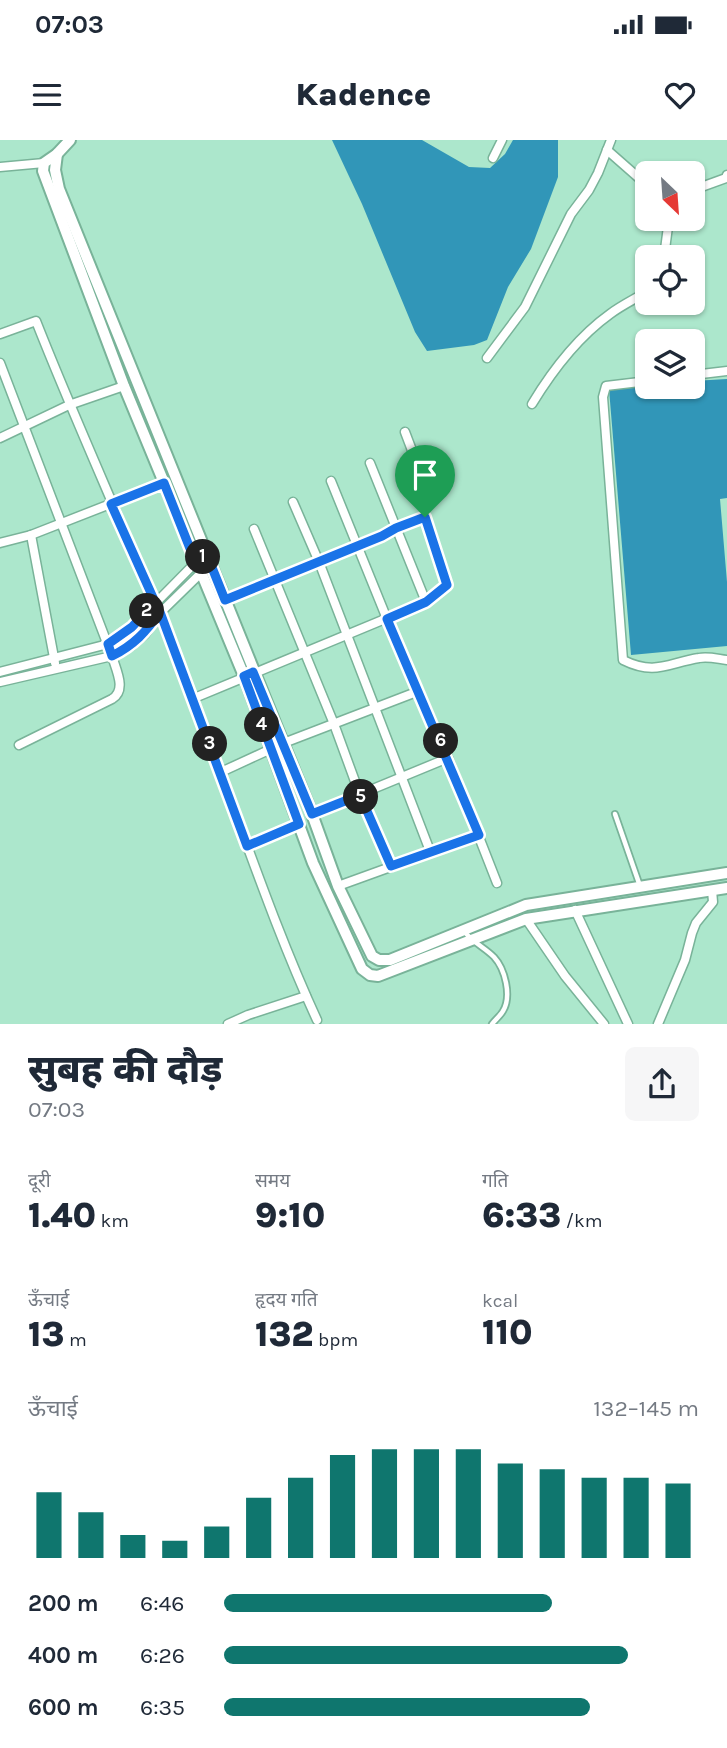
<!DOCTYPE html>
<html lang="hi">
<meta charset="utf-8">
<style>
:root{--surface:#fff;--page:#f6f6f7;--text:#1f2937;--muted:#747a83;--accent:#0f766e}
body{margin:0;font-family:Karla,"Noto Sans Devanagari",sans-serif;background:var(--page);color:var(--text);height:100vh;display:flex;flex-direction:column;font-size:26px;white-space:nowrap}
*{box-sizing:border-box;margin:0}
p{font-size:23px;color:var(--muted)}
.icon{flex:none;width:38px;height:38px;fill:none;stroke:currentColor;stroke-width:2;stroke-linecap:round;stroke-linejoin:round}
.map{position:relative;height:884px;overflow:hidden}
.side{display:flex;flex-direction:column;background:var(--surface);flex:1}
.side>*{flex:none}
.needle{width:46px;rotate:155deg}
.buttons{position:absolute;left:635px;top:21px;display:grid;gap:14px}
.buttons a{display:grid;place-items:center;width:70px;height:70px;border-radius:10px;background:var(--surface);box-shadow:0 2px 5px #0004;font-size:35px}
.pin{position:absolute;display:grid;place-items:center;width:60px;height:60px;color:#fff;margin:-72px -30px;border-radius:50% 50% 50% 0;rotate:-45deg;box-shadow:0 0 7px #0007}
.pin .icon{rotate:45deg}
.km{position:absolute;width:35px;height:35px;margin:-18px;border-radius:50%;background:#222;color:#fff;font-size:19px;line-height:35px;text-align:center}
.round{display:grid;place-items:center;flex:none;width:74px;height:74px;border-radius:10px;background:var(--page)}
.overview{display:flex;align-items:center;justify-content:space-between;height:119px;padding:0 28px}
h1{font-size:38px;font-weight:800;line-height:52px}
.figures{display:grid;grid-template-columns:repeat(3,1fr);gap:10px;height:119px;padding:7px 28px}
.figures div{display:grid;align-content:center}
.figures b{font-size:35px;font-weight:800}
.figures small{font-size:19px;font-weight:400}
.figures p{font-size:19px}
.chart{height:196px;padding:14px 28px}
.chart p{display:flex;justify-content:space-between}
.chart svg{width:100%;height:126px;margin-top:7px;stroke:var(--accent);stroke-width:6}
ul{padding:0 28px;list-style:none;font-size:23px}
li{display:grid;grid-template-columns:112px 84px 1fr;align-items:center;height:52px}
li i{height:18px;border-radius:9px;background:var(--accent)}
.status{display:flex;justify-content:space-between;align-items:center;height:49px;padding:0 35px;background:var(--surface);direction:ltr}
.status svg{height:19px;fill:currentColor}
header{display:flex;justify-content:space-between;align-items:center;height:91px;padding:0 28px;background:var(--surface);font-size:32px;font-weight:800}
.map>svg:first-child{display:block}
.water{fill:#3196b8}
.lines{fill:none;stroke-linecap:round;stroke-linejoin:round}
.service-casing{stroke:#79b399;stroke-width:8}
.minor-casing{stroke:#79b399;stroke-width:11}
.tertiary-casing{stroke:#79b399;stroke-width:14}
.service{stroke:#fff;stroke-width:4.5}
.minor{stroke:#fff;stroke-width:8}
.tertiary{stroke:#fff;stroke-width:10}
.route-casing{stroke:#fff;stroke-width:14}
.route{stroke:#1a73e8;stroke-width:9}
</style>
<div class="status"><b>07:03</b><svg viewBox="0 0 49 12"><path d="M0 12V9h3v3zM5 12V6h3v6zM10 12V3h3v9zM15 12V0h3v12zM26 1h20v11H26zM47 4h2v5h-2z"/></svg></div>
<header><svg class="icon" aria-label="menu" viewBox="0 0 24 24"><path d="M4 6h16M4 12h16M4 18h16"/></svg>Kadence<svg class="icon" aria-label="heart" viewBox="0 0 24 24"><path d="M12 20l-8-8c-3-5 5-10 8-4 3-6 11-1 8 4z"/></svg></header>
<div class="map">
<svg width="727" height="884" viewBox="0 0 727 884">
<rect width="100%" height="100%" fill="#ace7cc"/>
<g class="water">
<path d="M332 0H422L469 27 490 28 505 14 513 0H558V37L531 109 508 147 487 200 474 205 427 211 415 192 362 64Z"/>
<path d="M727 239V358L720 359 727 442V506L631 515 609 249 647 245 693 247V241Z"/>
</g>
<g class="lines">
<defs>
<g id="service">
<path d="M615 674 640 746"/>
<path d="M464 791C472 802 484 807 494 817 505 829 512 856 503 871 501 875 495 880 492 884"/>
</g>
<g id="minor">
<path d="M607 10 648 46"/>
<path d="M493 18 502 0"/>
<path d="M0 27 44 23"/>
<path d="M693 50 726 38 727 35"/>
<path d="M664 117 669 79"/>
<path d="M0 194 36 181C86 308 145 431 192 559L426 462 447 445 425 377 424 342 405 292"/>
<path d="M487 218 525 167 571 74 589 50 598 33 611 0"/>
<path d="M0 223 112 516C116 530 127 550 112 559L19 605"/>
<path d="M693 235 727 231"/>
<path d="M648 241 606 246 603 257 623 520C655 536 668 523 699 518 708 516 718 519 727 520"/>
<path d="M532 264C552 231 578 197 610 174 622 165 635 159 648 151"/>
<path d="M0 298 69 265 124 246"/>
<path d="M370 323 426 462"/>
<path d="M331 341 387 479 448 618 497 743"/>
<path d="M293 362 319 422 430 711"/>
<path d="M254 389 334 584 360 655 391 726"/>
<path d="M31 395 55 523"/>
<path d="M0 403 31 395 164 343"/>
<path d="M225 460 425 377"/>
<path d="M0 532 108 504 132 487 200 418"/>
<path d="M0 542 112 516 131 506 145 494 160 473 203 431"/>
<path d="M192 559C235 666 269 776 317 880"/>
<path d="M281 604 419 551"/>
<path d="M221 632 271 609"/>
<path d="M312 674 448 618"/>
<path d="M247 706 299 684"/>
<path d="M338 746 479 695"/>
<path d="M575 770 628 884"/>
<path d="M526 779 565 836 604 884"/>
<path d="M228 884 248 875 306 856"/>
<path d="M658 884 685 820 692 793 696 783 713 762 712 750"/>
</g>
<g id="tertiary">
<path d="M70 0 57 14 44 23 43 31 124 246 244 536 313 723 362 829 370 835 378 836 526 779 727 748"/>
<path d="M57 14 55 30 59 49 312 674 338 746 372 816 379 820H390L526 765 727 733"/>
</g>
</defs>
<use href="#service" class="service-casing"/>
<use href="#minor" class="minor-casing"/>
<use href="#tertiary" class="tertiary-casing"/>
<use href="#service" class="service"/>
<use href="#minor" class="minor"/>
<use href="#tertiary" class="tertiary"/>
</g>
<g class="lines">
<defs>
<path id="route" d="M164 343 195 421 207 415 225 460 382 396 396 388 425 377 447 445 426 462 387 479 479 695 391 726 360 655 312 674 253 532 244 536 299 684 247 706 160 472C146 492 134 505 112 516L108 504 132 487 155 462 111 364Z"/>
</defs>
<use href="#route" class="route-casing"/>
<use href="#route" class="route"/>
</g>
</svg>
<div class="buttons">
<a><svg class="needle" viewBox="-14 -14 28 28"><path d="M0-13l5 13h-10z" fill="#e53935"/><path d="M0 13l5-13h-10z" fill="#747a83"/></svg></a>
<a><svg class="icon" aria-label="locate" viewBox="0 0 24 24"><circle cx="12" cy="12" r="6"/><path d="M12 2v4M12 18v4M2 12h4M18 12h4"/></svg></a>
<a><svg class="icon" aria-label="layers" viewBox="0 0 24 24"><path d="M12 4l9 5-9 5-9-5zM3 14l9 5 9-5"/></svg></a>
</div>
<div class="pin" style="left:425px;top:377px;background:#1e9e55"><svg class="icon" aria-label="arrive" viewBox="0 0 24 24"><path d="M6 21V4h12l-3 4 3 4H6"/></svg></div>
<b class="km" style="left:203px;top:417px">1</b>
<b class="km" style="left:147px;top:471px">2</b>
<b class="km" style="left:210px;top:604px">3</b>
<b class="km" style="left:262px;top:585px">4</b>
<b class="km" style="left:361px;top:657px">5</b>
<b class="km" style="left:441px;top:601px">6</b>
</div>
<section class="side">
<div class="overview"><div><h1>सुबह की दौड़</h1><p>07:03</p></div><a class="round"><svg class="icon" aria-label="share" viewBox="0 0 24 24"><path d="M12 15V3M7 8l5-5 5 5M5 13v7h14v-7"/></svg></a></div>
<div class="figures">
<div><p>दूरी</p><b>1.40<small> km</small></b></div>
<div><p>समय</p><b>9:10</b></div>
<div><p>गति</p><b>6:33<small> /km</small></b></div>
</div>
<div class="figures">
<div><p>ऊँचाई</p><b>13<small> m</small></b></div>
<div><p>हृदय गति</p><b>132<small> bpm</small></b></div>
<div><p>kcal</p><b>110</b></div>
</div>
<div class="chart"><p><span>ऊँचाई</span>132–145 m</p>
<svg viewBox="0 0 160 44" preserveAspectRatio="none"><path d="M5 44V21M15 44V28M25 44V36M35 44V38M45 44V33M55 44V23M65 44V16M75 44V8M85 44V6M95 44V6M105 44V6M115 44V11M125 44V13M135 44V16M145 44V16M155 44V18"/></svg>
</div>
<ul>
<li><b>200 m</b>6:46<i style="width:69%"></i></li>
<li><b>400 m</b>6:26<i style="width:85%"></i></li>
<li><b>600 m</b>6:35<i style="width:77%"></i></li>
</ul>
</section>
